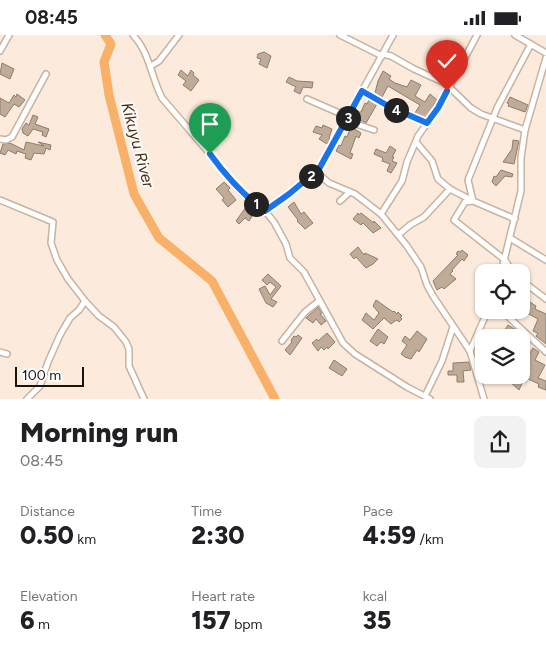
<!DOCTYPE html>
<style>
:root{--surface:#fff;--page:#f2f2f2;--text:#202124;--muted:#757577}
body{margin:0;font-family:Figtree,sans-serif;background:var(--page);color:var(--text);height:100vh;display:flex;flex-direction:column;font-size:19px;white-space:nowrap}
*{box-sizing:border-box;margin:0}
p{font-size:16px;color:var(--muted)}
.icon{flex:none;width:28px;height:28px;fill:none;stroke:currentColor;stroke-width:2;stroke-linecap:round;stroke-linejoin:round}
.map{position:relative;height:364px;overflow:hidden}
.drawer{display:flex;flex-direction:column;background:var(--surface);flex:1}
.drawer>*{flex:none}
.tools{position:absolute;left:475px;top:229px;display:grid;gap:10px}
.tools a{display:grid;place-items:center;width:55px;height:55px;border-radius:10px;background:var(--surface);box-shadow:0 1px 4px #0004;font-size:25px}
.scale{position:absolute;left:15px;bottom:12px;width:69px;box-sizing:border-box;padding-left:5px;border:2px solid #1b140d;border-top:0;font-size:14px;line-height:18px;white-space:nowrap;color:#1b140d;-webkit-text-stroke:4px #fcfcfc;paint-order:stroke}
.pin{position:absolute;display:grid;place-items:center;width:42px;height:42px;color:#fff;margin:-51px -21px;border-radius:50% 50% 50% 0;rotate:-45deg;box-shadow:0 0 5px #0007}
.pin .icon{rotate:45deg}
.km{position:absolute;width:25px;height:25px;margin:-12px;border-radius:50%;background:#222;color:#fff;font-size:14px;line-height:25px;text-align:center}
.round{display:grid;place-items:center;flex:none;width:52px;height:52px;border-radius:10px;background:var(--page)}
.head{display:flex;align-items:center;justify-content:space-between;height:85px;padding:0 20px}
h1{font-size:28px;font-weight:800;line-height:38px}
.figures{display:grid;grid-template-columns:repeat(3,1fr);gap:8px;height:85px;padding:5px 20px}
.figures div{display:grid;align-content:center}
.figures b{font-size:25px;font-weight:800}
.figures small{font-size:14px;font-weight:400}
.figures p{font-size:14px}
.status{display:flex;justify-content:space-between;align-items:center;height:35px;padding:0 25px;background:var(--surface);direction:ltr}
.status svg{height:14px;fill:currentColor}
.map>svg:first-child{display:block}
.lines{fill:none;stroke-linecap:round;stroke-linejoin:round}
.river{stroke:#f9b169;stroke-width:9}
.building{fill:#bfab98;stroke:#8f7c6a}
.street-casing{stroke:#c7b3a0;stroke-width:8}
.street{stroke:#fff;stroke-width:5}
.route-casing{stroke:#fff;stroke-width:10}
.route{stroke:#1a73e8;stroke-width:6}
.labels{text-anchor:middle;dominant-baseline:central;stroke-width:4;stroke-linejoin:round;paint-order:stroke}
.water-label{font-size:16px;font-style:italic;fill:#492c0d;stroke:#fcfcfc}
</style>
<div class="status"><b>08:45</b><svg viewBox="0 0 49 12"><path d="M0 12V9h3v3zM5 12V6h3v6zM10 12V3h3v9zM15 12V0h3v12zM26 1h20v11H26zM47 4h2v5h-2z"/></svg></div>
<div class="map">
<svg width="546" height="364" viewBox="0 0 546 364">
<rect width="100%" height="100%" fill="#fcebdc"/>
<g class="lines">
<path class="river" d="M105 0 111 9 104 27 109 60 134 159 159 203 212 246 275 364"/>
</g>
<g class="building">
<path d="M264 17 271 21 267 33 259 29 261 24 257 23 258 19Z"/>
<path d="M2 28 14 34 10 44 0 39Z"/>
<path d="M181 35 188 41 191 35 194 38 193 40 199 45 191 56 183 50 186 46 178 40Z"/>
<path d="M383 36 391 41 389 44 395 48 407 52 411 45 421 50 415 61 425 67 430 59 437 65 426 83 415 78 420 70 388 51 382 62 375 58 378 46Z"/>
<path d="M289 42 297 46 313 47 312 53 303 52 300 59 294 56 296 52 286 47Z"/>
<path d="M17 59 25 65 19 72 14 69 5 82 0 79V63L9 68 14 60 16 62Z"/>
<path d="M510 62 528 70 525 77 508 71 509 69 507 68Z"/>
<path d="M369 65 377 69 366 88 356 82 358 77H361L365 68 367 69Z"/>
<path d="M33 80 38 82 35 89 49 94 46 102 42 100 43 97 33 94 28 101 23 98 22 94 26 88 29 90Z"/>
<path d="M323 90 332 94 329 103 330 104 327 109 319 104 322 100 313 97 316 91 322 93Z"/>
<path d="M351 92 361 98 359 103 356 101 350 118 353 119 351 124 336 116 339 110 341 111 345 101 347 102Z"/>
<path d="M513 105 519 106 514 129 503 127 512 114Z"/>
<path d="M26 107 44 111 38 107 51 110 50 115 46 113 44 119 34 118 31 125 25 123 26 119 17 116 16 119 8 115 5 120 0 118 3 109 10 108 24 115Z"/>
<path d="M390 111 396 115 392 122H394L392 126 397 128 391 138 387 136 390 129 382 126 383 123 374 119 376 114 386 118Z"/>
<path d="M501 135 513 139 512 142 505 141 496 151 492 147 494 141 496 142Z"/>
<path d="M224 147 230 153 228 155 236 165 228 172 222 165 224 163 216 154Z"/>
<path d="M294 167 301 179 304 177 313 188 305 194 297 186 298 185 288 172Z"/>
<path d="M246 172 254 178 249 186 245 183 239 189 236 186Z"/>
<path d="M358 178 359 180 361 178 374 188V186L381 193 373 198 363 188 361 190 353 184Z"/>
<path d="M358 212 364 220 365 218 378 224 373 229 366 233 356 222 354 224 350 219Z"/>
<path d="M462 215 468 220 464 226 462 224 452 235 453 236 450 239 456 244 444 254 442 252 437 255 433 246 458 220 456 219 458 216 460 217Z"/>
<path d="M268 239 281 251 271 264 277 267 273 272 266 268 259 254 265 251 270 260 276 252 270 247 267 250 262 245Z"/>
<path d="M376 265 393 277 394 276 397 279 398 277 402 281 400 282 402 284 399 287 397 285 395 286 391 289 384 283 373 294 362 285 366 278 374 285 379 278 373 271Z"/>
<path d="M530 267 536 271 535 274 546 279V309L536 301 538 298 533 296 538 284 525 277 526 276 524 275Z"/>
<path d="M318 272 322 278 320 279 326 286 321 290 316 284 313 288 306 283Z"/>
<path d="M508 290 516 295 514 297 527 305 521 314V302H509L503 298Z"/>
<path d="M378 294 388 302 384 309 381 307 377 311 370 306Z"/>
<path d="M417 296 427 304 419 317 417 315 411 324 405 322 401 319 407 310 402 306 405 301 410 305Z"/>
<path d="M327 298 335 307 328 314 327 312 324 315 321 312 318 316 312 308 317 304 318 306Z"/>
<path d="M298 300 302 303 290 320 285 315 292 307 291 305 294 301 296 302Z"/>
<path d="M533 313 539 317 535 325 545 330 538 343 546 346V355L538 352 539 349 528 344 526 347 523 346 519 355 509 346 513 340H521L524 333 521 332V323L525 316 530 318Z"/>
<path d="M334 325 347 334 342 341 329 333Z"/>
<path d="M469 327 471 335 463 336 464 347H457V340H448V336H453V328Z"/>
</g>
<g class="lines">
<defs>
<g id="street">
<path d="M133 0C150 18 151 42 162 63L210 119 232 148 247 163 265 176 274 187 286 209 290 223 304 237 343 308 355 319 407 352 430 364"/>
<path d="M340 0 382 21"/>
<path d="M515 0 546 18"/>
<path d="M0 16 9 0"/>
<path d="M383 19 391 21 414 34 445 48 471 73 481 79 525 95"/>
<path d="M151 31 159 26 179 0"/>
<path d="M362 56 390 72 427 88"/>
<path d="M307 64 337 77 350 79"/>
<path d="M347 86 374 95"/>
<path d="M0 104 6 105 12 102 46 39"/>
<path d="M416 107 432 126 438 144 450 154 473 166 465 167 454 185 505 225 513 238"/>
<path d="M316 137 329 148 355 159 381 179 407 211 421 232 427 250 433 261 470 316 484 364"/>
<path d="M0 165 53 187 51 208 57 225 68 244 85 266 99 281 114 292 126 307 129 314V331L144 364"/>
<path d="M340 166 350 157"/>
<path d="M265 176 289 159 319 134 393 0"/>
<path d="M381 179 402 146 407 127 418 101 438 73 477 0"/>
<path d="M515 184 473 166 468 145 497 73 531 9"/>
<path d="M398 200 410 190 424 182 450 154"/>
<path d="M510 203 546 225"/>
<path d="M501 238 521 156V123L525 95 546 23"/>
<path d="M521 245 546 264"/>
<path d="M501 275 546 317"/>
<path d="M282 306 305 277 319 266"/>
<path d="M470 316 488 275"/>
<path d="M0 317 7 319"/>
<path d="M425 361 442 326 453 292"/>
<path d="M27 364 40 351 48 327 60 300 70 283 79 275 85 266"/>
</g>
</defs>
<use href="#street" class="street-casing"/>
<use href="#street" class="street"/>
</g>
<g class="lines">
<defs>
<path id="route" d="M210 119C226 141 243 160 265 176L289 159 319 134 362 56 390 72 427 88 438 73 447 56"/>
</defs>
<use href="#route" class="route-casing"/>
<use href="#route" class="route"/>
</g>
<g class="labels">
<g class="water-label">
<text transform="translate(138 110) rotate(75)">Kikuyu River</text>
</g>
</g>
</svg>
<div class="tools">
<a><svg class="icon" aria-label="locate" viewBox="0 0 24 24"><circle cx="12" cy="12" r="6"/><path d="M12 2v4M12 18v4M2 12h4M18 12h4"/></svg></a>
<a><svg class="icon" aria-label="layers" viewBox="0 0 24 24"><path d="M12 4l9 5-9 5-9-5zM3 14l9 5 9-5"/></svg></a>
</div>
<div class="scale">100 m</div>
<div class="pin" style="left:210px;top:119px;background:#1e9e55"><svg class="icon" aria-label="arrive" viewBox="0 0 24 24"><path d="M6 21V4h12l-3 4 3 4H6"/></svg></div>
<div class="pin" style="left:447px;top:56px;background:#d93025"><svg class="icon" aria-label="check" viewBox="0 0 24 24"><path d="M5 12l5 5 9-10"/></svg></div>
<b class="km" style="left:256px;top:169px">1</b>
<b class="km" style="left:311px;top:141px">2</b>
<b class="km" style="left:348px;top:83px">3</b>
<b class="km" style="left:396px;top:75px">4</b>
</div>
<section class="drawer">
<div class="head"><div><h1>Morning run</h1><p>08:45</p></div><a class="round"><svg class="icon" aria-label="share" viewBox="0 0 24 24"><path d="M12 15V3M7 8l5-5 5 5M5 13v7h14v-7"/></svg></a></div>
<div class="figures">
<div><p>Distance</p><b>0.50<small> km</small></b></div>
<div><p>Time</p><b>2:30</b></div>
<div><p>Pace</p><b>4:59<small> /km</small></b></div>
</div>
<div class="figures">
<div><p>Elevation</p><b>6<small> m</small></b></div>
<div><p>Heart rate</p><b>157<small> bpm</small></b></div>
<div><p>kcal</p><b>35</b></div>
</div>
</section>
